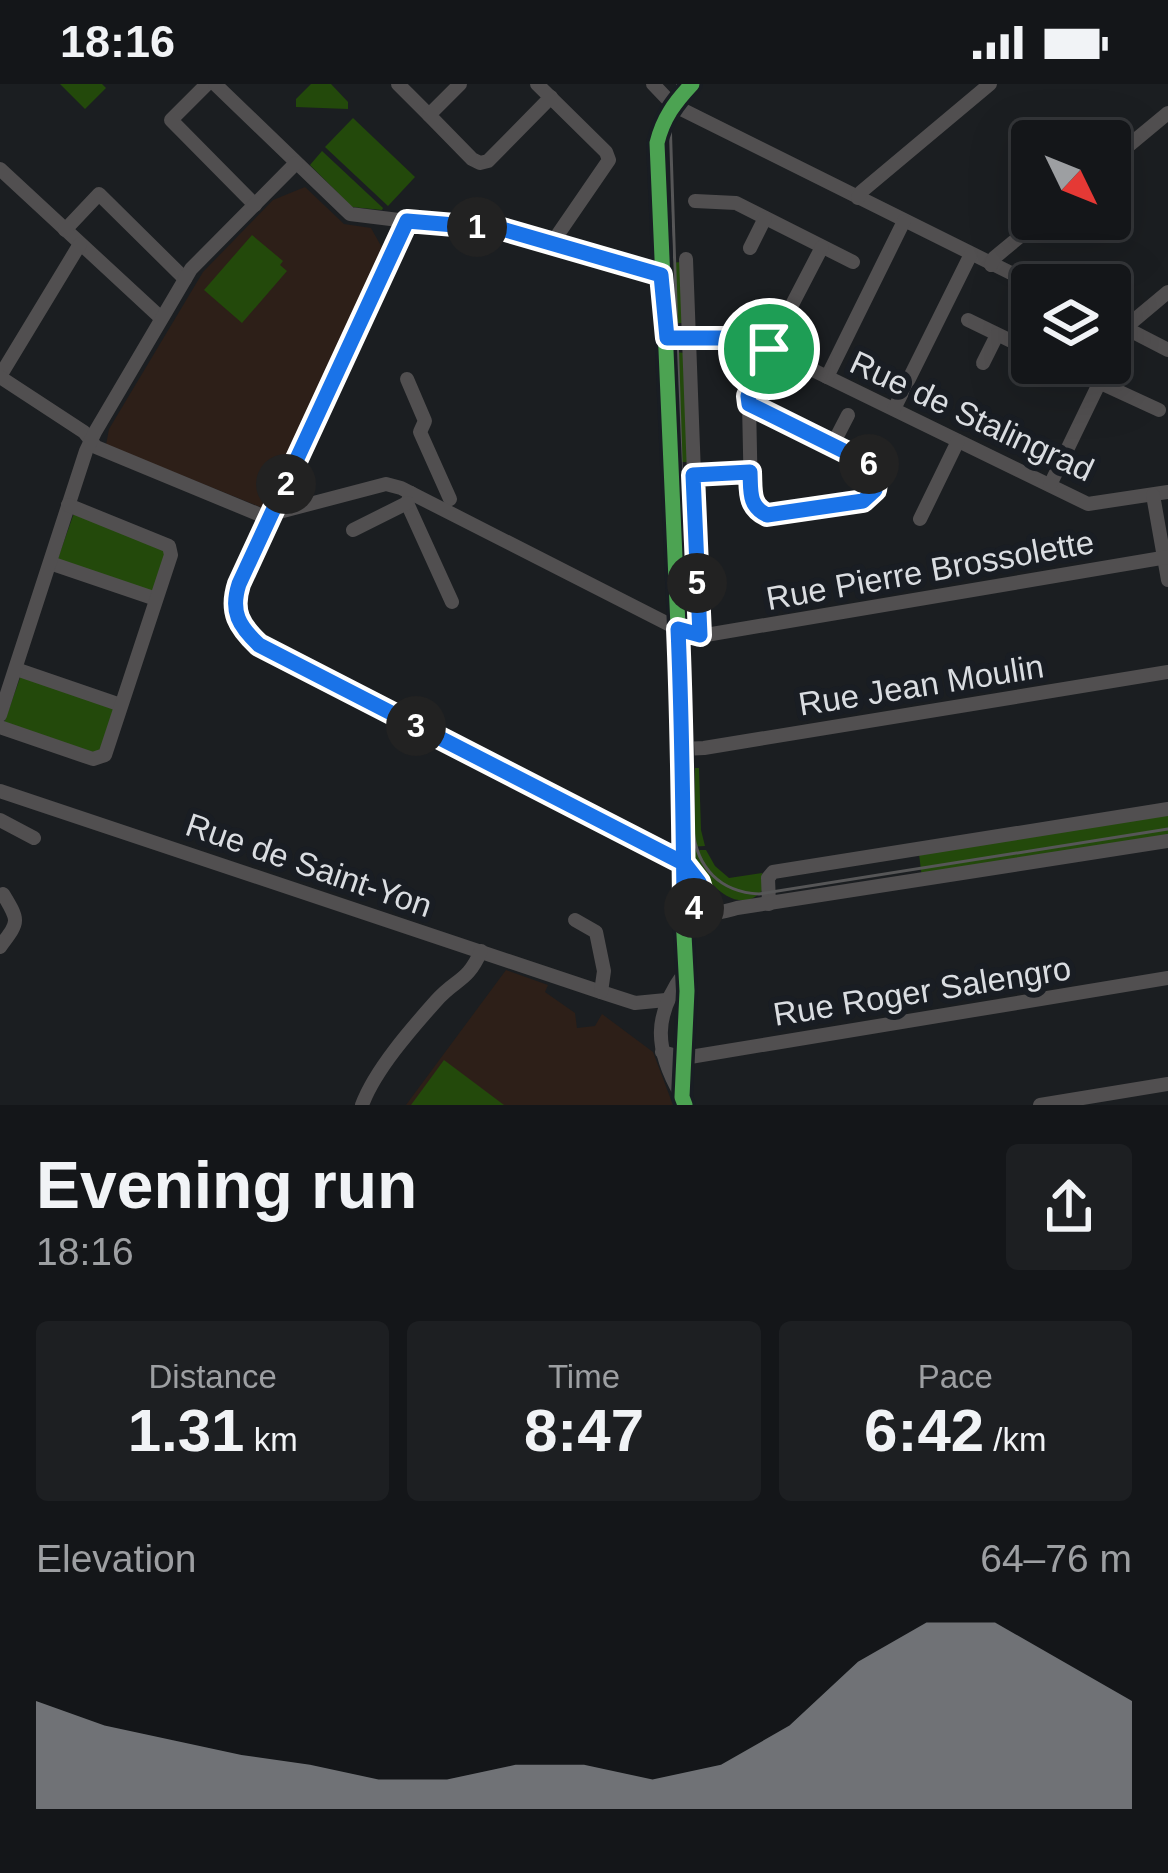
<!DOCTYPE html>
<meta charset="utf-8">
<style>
:root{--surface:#141619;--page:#1d1f22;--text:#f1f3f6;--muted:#9d9fa2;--line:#333538;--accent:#979a9e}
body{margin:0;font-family:Helvetica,sans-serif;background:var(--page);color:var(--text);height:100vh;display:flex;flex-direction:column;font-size:45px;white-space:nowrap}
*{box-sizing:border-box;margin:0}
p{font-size:39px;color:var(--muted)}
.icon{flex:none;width:66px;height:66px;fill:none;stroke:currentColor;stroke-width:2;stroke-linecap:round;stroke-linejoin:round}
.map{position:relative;height:1021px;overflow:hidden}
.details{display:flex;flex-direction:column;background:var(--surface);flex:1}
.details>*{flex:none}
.needle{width:78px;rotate:133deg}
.buttons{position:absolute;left:1011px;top:36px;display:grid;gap:24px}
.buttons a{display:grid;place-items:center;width:120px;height:120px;border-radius:12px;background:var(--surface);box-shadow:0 12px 48px #0002,0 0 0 3px var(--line);font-size:60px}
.pin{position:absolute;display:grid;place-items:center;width:102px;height:102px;color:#fff;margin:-51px;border:6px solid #fff;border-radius:50%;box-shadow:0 3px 12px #0007}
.km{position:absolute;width:60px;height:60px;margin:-30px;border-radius:50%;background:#222;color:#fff;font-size:33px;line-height:60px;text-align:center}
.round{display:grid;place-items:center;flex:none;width:126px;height:126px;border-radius:12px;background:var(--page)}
.head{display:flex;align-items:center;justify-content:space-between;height:204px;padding:0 36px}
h1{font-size:66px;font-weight:700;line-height:90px}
.figures{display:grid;grid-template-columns:repeat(3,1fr);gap:18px;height:204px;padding:12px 36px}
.figures div{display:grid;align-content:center;border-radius:12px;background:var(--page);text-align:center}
.figures b{font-size:60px;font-weight:700}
.figures small{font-size:33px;font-weight:400}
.figures p{font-size:33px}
.chart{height:336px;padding:24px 36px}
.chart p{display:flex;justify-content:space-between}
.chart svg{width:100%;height:216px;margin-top:12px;fill:var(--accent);opacity:.7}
.status{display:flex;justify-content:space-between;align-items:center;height:84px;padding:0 60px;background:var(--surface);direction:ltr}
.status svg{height:33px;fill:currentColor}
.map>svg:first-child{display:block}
.education{fill:#2d1f18}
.green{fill:#23490b}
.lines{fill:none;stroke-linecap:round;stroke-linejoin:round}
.minor{stroke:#514f50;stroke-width:14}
.tram{stroke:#565657;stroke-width:3}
.cycleway-casing{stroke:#191d23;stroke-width:22}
.cycleway{stroke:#4ca352;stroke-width:15}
.route-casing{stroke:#fff;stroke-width:24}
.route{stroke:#1a73e8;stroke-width:15}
.labels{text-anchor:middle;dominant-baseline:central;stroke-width:12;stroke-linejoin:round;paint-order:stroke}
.street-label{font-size:33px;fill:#dadde1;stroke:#191d23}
</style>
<div class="status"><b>18:16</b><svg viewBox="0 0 49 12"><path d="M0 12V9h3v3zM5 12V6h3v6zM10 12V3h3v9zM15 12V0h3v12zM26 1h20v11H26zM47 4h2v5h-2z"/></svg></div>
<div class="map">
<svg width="1168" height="1021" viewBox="0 0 1168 1021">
<rect width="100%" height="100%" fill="#1b1e21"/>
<g class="education">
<path d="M305 103 344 140 371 144 385 169 268 422 263 424 106 361 109 345 203 188 273 116Z"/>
<path d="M506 886 548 901 545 908 575 929 577 944 595 942 602 930 653 968 673 1021H406Z"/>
</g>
<g class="green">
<path d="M60 0H102L106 4 85 25Z"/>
<path d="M311 0H331L348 18V25L296 23V15Z"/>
<path d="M353 34 415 93 388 122 325 63Z"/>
<path d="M322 67 383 124 382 126 352 123 310 81Z"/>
<path d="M252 151 283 177 280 181 287 187 242 239 204 206Z"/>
<path d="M683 178 685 239H672L666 179Z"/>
<path d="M673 268 686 269 689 378H676Z"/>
<path d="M74 429 165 464 167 470 153 509 57 477Z"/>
<path d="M691 435 694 517H681L678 436Z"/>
<path d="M21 591 116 624 101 669 97 671 4 639Z"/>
<path d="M686 684H699L701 746 705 762 688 763Z"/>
<path d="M1168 730V753L922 794 919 770Z"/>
<path d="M690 766H706L715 782 729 794 762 789 766 801C742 841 699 794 690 766Z"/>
<path d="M444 976 504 1021H411Z"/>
</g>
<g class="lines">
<g class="minor">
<path d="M207 0 171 36 255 121"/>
<path d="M215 0 350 130 407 137 502 145 661 191"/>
<path d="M398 0 429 31"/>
<path d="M460 0 429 31 472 75 480 79 488 77 551 13"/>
<path d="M537 0 606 68 609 76 552 159"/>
<path d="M653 0 673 21 1035 201"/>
<path d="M1110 77 1168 29"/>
<path d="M0 85 161 234"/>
<path d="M858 114 861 108 990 0"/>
<path d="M695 117 736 119 853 178"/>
<path d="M407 137 239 500C230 528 239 542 259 561L684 780 699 798 703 810 686 852"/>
<path d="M65 146 99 110 185 195"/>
<path d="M750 164 765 134"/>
<path d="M686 175 700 552"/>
<path d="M991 181 994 174 1041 135"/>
<path d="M968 236 1032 267"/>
<path d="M1110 236 1168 266"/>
<path d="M667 254H747L1088 420 1168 408"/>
<path d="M1110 276 1126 243 1168 208"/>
<path d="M983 279 997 251"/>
<path d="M1057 279 1159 326"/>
<path d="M0 292 80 160"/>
<path d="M0 293 84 348 96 363 270 435"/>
<path d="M827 293 904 137"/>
<path d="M407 295 425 337 420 348 450 415"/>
<path d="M749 319 870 380 877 393 875 406 863 417 767 431 756 426 751 416Z"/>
<path d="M749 319 748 312 769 265 822 163"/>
<path d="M894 325 971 170"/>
<path d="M833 360 848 331"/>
<path d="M693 391 750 388"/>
<path d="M1050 401 1109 279"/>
<path d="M411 409 407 419 452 518"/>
<path d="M1153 411 1168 496"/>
<path d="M275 424 283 427 386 400 401 404 678 545 700 552 1168 473"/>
<path d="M920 435 958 357"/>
<path d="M353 446 407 419"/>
<path d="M50 479 156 515"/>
<path d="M16 585 121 621"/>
<path d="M0 631 86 367 95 348 191 185 296 79"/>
<path d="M0 643 93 675 105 671 171 471 169 462 68 421"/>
<path d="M683 665 704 664 1168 588"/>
<path d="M0 707 601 908 635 919 666 916"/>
<path d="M0 736 34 754"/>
<path d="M769 820 768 794 773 788 1168 725"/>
<path d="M692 823C706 834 722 828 737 824L1168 757"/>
<path d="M575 836 596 848 604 887 601 908"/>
<path d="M0 863C19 837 20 838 3 810"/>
<path d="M662 968 684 974 1168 894"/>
<path d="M681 1011C654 964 653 931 685 888"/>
<path d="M682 1013 687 907 683 832 684 681 657 59C663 34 675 18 692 0"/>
<path d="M362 1021C375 986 411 945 436 917 456 894 467 899 481 867"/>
<path d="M1040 1021 1168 1000"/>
</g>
<path class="tram" d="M678 0 670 34 693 746C697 784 720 808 759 810L1168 745"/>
<defs>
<g id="cycleway">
<path d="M407 137 239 500C230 528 239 542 259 561L684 780 695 793"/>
<path d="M685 1021 682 1013 687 907 683 832 684 681 657 59C663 34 675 18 692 0"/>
</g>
</defs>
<use href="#cycleway" class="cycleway-casing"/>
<use href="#cycleway" class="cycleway"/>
</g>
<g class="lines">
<defs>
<path id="route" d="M769 265 747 254H667L661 191 502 145 407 137 239 500C230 528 239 542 259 561L685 780 699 798 703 811 697 827 684 815C683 725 682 635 678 545L700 551 693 391 750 388C751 407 748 422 767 431L863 417 875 406 877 392 870 380 749 320 748 312 769 265"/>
</defs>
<use href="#route" class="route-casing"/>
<use href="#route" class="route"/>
</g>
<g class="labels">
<g class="street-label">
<text transform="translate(972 332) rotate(25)">Rue de Stalingrad</text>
<text transform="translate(930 486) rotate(-10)">Rue Pierre Brossolette</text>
<text transform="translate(921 601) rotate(-9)">Rue Jean Moulin</text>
<text transform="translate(309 781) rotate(19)">Rue de Saint-Yon</text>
<text transform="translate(922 907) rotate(-9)">Rue Roger Salengro</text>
</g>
</g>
</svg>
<div class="buttons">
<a><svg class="needle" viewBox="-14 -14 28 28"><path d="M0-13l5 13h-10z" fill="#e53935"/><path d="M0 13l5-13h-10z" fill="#9d9fa2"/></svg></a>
<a><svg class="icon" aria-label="layers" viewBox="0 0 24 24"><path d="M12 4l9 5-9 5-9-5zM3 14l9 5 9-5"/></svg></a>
</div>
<div class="pin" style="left:769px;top:265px;background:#1e9e55"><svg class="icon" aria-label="arrive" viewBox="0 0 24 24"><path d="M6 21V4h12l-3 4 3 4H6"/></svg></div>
<b class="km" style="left:477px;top:143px">1</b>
<b class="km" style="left:286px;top:400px">2</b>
<b class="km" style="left:416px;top:642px">3</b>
<b class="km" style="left:694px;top:824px">4</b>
<b class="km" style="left:697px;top:499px">5</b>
<b class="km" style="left:869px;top:380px">6</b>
</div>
<section class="details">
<div class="head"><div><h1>Evening run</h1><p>18:16</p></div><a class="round"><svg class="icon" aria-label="share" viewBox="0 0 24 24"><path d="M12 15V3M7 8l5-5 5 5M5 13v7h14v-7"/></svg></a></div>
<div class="figures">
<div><p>Distance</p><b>1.31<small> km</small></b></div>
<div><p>Time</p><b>8:47</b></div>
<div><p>Pace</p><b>6:42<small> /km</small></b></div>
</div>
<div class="chart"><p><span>Elevation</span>64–76 m</p>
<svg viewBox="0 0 160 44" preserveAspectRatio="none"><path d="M0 44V22L10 27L20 30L30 33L40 35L50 38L60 38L70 35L80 35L90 38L100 35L110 27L120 14L130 6L140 6L150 14L160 22V44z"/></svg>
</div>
</section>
